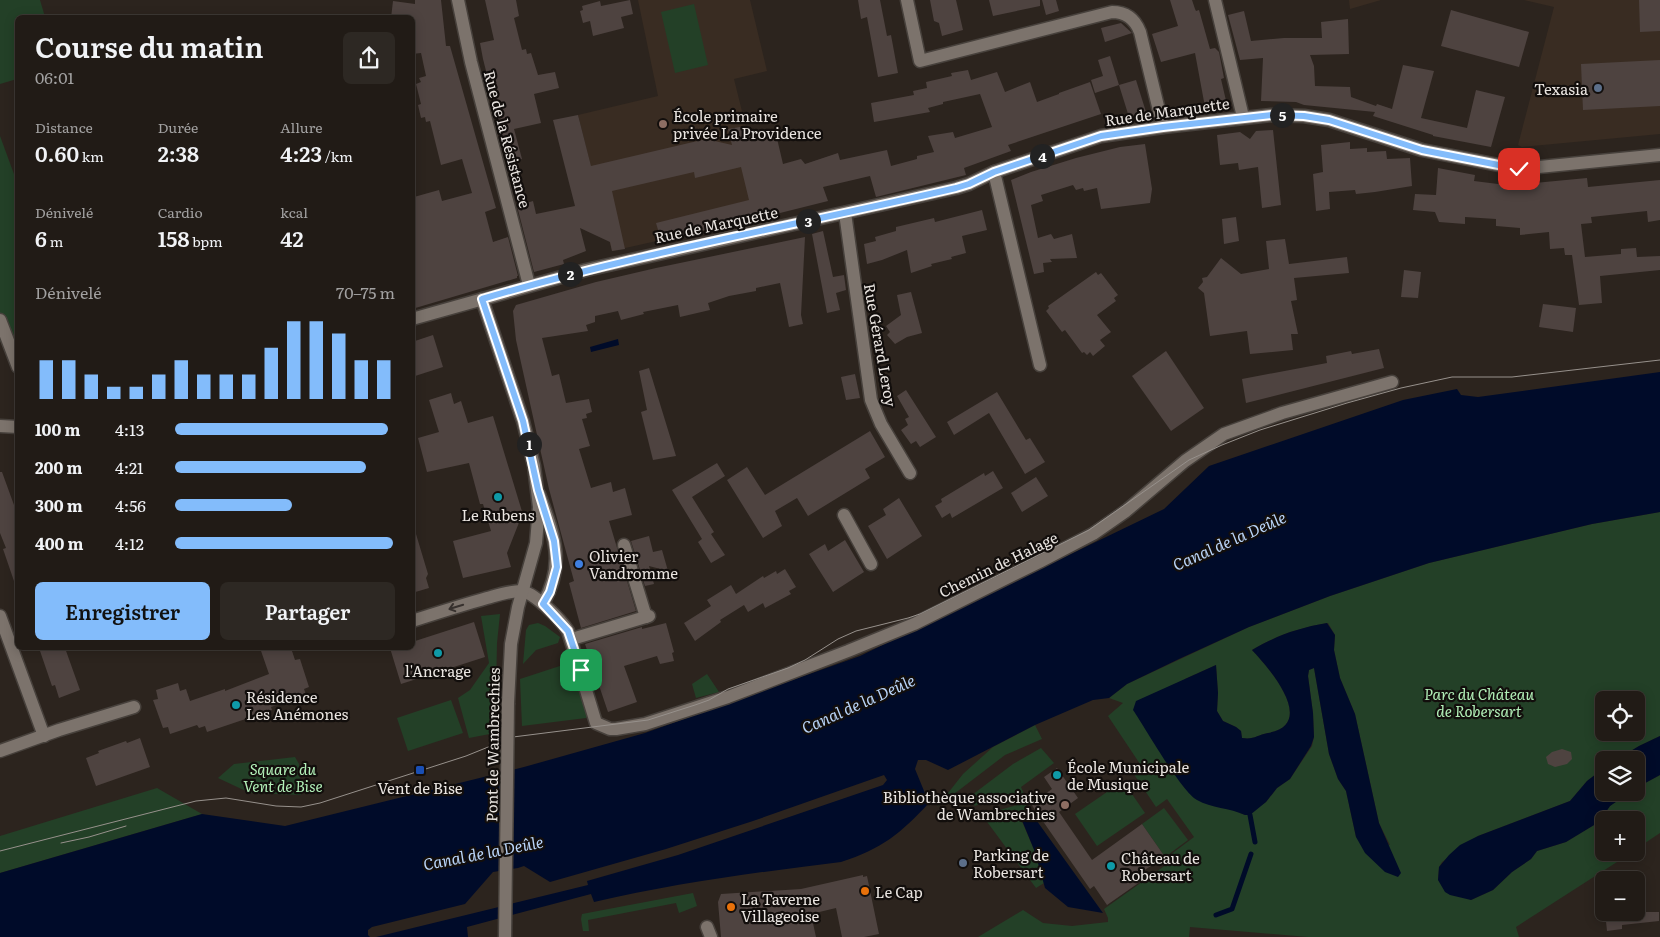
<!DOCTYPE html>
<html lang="fr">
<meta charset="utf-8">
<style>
:root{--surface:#211b16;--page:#2d2823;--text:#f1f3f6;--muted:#a2a1a1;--line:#3e3935;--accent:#83bcfb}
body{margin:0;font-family:Literata,serif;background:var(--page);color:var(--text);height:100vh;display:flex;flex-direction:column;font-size:19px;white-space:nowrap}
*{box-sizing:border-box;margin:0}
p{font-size:16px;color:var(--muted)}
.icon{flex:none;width:28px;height:28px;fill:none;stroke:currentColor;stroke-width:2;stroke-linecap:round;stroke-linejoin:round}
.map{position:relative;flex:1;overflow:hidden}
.side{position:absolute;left:15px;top:15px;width:400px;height:635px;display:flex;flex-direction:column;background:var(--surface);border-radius:8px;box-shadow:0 2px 12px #0003,0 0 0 1px var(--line)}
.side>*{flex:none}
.tools{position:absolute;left:1595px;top:691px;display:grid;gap:10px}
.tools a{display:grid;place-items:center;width:50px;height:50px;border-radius:8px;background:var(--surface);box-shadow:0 2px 12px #0003,0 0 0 1px var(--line);font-size:25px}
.pin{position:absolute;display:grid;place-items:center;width:42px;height:42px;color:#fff;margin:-21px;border-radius:10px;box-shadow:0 2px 8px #0006}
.km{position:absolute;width:25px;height:25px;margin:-12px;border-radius:50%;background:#222;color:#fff;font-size:14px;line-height:25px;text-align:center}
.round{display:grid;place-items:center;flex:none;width:52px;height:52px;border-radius:8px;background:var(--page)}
.headline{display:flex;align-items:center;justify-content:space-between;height:85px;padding:0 20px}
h1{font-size:28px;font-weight:600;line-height:38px}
.figures{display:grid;grid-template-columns:repeat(3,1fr);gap:8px;height:85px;padding:5px 20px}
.figures div{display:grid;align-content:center}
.figures b{font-size:21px;font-weight:600}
.figures small{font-size:14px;font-weight:400}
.figures p{font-size:14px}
.chart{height:140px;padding:10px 20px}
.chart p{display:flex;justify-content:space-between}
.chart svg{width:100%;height:90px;margin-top:5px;stroke:var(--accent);stroke-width:6}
.button{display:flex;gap:10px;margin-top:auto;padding:10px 20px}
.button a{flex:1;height:58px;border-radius:8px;background:var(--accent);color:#111;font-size:20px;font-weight:600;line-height:58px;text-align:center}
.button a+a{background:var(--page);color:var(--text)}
ul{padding:0 20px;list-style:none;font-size:16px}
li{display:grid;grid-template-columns:80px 60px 1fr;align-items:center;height:38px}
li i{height:12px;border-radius:6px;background:var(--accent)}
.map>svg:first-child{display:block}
.built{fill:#392c22}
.green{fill:#234027;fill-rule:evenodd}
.water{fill:#000b29}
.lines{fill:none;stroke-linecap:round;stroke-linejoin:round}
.stream{stroke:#000b29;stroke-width:5}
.building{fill:#4e4340}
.pedestrian-casing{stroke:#47413c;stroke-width:15}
.minor-casing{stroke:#47413c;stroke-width:15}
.tertiary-casing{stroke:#47413c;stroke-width:15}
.pedestrian{stroke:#7c736c;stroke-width:12}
.minor{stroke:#7c736c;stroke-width:12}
.tertiary{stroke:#7c736c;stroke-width:12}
.tram{stroke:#97918c;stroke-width:1}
.tertiary-bridge-casing{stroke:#47413c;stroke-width:15;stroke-linecap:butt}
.tertiary-bridge{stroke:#7c736c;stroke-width:12}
.oneway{stroke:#37312e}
.route-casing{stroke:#fff;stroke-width:10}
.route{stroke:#83bcfb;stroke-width:6}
.service-dot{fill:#5c6f8a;stroke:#120e0c;stroke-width:2}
.education-dot{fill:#8d6e63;stroke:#120e0c;stroke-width:2}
.culture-dot{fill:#0f9aa8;stroke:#120e0c;stroke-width:2}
.shop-dot{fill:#3f7fe0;stroke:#120e0c;stroke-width:2}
.transit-dot{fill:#1a4fb4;stroke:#120e0c;stroke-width:2}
.food-dot{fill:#e8710a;stroke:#120e0c;stroke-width:2}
.labels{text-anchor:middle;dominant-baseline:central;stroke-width:4.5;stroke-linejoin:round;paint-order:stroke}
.poi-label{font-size:15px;fill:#eae5e1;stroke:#120e0c;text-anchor:start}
.street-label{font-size:15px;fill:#eae5e1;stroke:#120e0c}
.park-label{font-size:15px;font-style:italic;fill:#b2f0b8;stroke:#120e0c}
.water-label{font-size:16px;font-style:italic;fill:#b9d4f8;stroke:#120e0c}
</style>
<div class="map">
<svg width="1660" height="937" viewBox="0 0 1660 937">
<rect width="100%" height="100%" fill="#2c241e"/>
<g class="built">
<path d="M638 0H750L767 71 734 79 768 216 612 251 578 115 658 96Z"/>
<path d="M1349 0H1381L1350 9Z"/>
<path d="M1524 0H1660V134L1522 147 1518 145 1554 7Z"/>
</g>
<g class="green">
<path d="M0 0H40L45 17 18 18 17 79 0 84Z"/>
<path d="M694 4 708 65 675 73 661 12Z"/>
<path d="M0 136 18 185 17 335 0 342Z"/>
<path d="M1660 512V736L1639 746 1616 760H1604V768L1587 781 1570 801 1478 836 1442 862 1439 867 1438 880 1471 900 1493 890 1512 872 1531 859 1537 851 1566 842 1599 822 1610 806 1619 799 1629 793 1636 792V788L1660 775V833L1636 849V820H1604V852L1631 853 1516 927 1519 937H1308L1190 927 1189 937H978L1023 910 1043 923 1072 926 1108 922V918L1104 909 1170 862V855L1194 837 1167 799 1156 807 1133 773 1142 767 1108 716 1123 703 1109 698 1127 684 1249 627 1330 596 1429 563 1592 524ZM1328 623 1335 635 1334 650 1340 678 1355 714 1379 823 1390 845 1356 837 1346 791 1338 779 1329 754 1314 668 1309 670 1308 676 1313 713 1314 737 1312 746 1290 779 1277 788 1266 802 1245 815C1215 800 1198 811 1177 777L1185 679 1216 665 1218 693 1217 711 1223 721 1236 727 1241 731 1242 738C1255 740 1257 735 1268 733 1318 724 1269 668 1252 650 1278 635 1298 628 1328 623ZM1604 700H1636V732H1604Z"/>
<path d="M500 614 497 643 495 733 469 738 458 698 470 690 489 663 481 616Z"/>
<path d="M538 623 545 626 560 637 558 643 536 650 523 664 526 630 529 625Z"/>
<path d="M569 663 591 710 586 718 522 726 520 679Z"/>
<path d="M707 674 719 692 696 698 692 684Z"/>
<path d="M451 700 463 733 408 751 397 718Z"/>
<path d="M1035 725 1042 739 1005 755 937 807 963 774 993 747Z"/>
<path d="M1041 748 1054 763 1021 787 1024 794C1008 802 991 797 975 806L968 798 1013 764Z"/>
<path d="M295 757 299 764 301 795 250 793 218 778 234 764Z"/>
<path d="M1123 781 1145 813 1097 846 1075 814Z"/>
<path d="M157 788 202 814 0 873V836Z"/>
<path d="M1024 803 1029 810 1022 813 1021 819 1035 852 1044 883 1036 888 982 815Z"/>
<path d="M1164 808 1188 840 1165 857 1142 824Z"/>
<path d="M693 893 697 906 679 913 676 903 588 920 589 931H583L581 919 582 914Z"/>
</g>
<g class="water">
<path d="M618 339 619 345 591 352 590 347Z"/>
<path d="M1660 372V512L1592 524 1429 563 1330 596 1249 627 1179 659 1127 684 1109 698 1093 700 1035 725 948 770 926 760H918L915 769 929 803C901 833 882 849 841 862 759 872 676 883 594 902L591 894 467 927 468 937H376L588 885 587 881 678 855 883 785 887 780 884 775 753 821 666 849 550 882 524 866 518 868 493 872 465 904 372 927 368 930V935L370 937H0V873L202 814 285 826 524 767 645 733 860 656 1164 509 1209 466 1403 400 1457 389 1461 395 1478 397Z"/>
<path d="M1327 623 1335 635 1334 650 1340 678 1355 714 1379 823 1401 873 1398 877 1385 872 1365 853 1356 837 1346 791 1338 779 1329 754 1314 668 1309 670 1308 676 1313 713 1314 737 1311 746 1290 779 1277 788 1266 802 1250 815H1245C1230 808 1211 808 1197 800 1181 791 1146 729 1133 710L1136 701 1216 665 1218 693 1217 711 1223 721 1236 727 1241 731 1242 738C1254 740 1257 735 1268 733 1318 724 1269 668 1252 650 1278 635 1298 628 1327 623Z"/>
<path d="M1660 736V775L1636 788V760H1616L1639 746Z"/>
<path d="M1604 768V792L1629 793 1610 806 1599 822 1566 842 1537 851 1531 859 1512 872 1493 890 1471 900 1450 895 1445 892 1438 880 1439 867 1449 855 1460 845 1478 836 1570 801 1587 781Z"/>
<path d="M1029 810 1103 913 1068 907 1045 888 1035 852 1021 818 1022 813Z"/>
</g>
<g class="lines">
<g class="stream">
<path d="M1250 815 1255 842"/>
<path d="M1216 915 1232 909 1251 854"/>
</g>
</g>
<g class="building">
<path d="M415 0H441L446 46H450L496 208 485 212 493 242 508 237 518 276H517V278L412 309V206L416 205 414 197 439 190 442 201 472 193 462 159 441 165 430 121 426 122 425 117 421 118 418 105 421 104 416 84 421 82 419 78 426 76 421 53 412 54V18H391L393 1 415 4Z"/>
<path d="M485 0H516L519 16 514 18 522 50 526 49 527 54 531 53 538 75 555 72 559 88 534 94 541 123 514 129 522 159 509 162 483 59 480 43 494 40Z"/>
<path d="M630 0 633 14 621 17 624 28 593 36 590 21 583 23 580 11 583 10 582 6 600 1 601 6Z"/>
<path d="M858 0H880L887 36 891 35 898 73 878 77 867 17 861 19Z"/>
<path d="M930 0H956L963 30 942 36 939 23 934 21Z"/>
<path d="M989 0H1040V6L993 16Z"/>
<path d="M1042 0H1056L1059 11 1046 15Z"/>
<path d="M1170 0H1192L1195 9 1196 11 1199 10 1210 49 1215 48 1219 52 1224 78 1221 79 1227 105 1205 107 1195 53 1161 62 1152 34 1178 26Z"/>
<path d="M1639 0H1660V31L1640 32Z"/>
<path d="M1451 10 1529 32 1519 67 1441 46Z"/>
<path d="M1244 11 1251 41 1284 38H1322L1321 22 1348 19 1349 54 1310 55 1314 66 1315 86 1350 87 1351 97 1376 106 1377 104 1392 109 1403 65 1434 71 1421 118 1467 128 1476 90 1505 97 1491 147 1433 136V135L1373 116 1375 112 1304 105 1296 102 1261 101 1263 58 1240 60 1228 15Z"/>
<path d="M1121 23 1132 33 1105 42 1101 28Z"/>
<path d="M1110 56 1119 85 1095 93 1091 80 1103 76 1098 60Z"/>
<path d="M1660 60V106L1583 110 1581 64Z"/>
<path d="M968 70 971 80 997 72 1005 92 1030 82 1037 102 1059 94V93L1090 82 1101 114 1008 145 1011 151 964 168 966 175 876 197 870 176 823 187 828 201 768 216 661 240 656 223 749 200 741 167 695 178 694 172 612 191 625 249 612 251 610 242 580 228 586 251 563 260 564 264 534 272 517 206 533 201 536 214 575 206 553 120 578 115 591 166 706 139 732 145 728 129 746 126 748 135 775 130 783 164 801 159 805 164 838 153 840 160 887 150 891 166 917 159V156L934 152 928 136 953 132 955 138 992 127 980 94 943 102V104L928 108 930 112 874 122 871 103 914 95 913 91 927 88 926 82 952 76 951 73Z"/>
<path d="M1136 80 1146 112 1129 117 1119 85Z"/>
<path d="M1273 130 1281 205 1262 208 1258 167 1239 170 1238 163 1220 165 1217 135 1240 132 1250 139 1256 131Z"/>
<path d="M1350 142V149L1367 148V152L1386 151 1387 159 1410 158 1412 186 1375 192 1356 194 1355 190 1329 192 1330 209 1316 211 1313 174 1323 172 1321 145Z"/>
<path d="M1145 144 1152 189 1150 203 1101 209 1097 188 1084 191 1083 188 1076 190 1073 185 1041 195 1043 201 1031 205 1038 238 1051 234 1054 239 1072 234 1077 258 1050 259 1052 262 1043 263 1044 272 1034 274 1011 180 1031 172 1076 158 1120 147Z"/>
<path d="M1438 168 1475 175 1474 181 1498 184H1523L1587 178 1588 187 1660 180V220L1648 222 1647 211 1591 217 1592 223 1581 224 1585 257 1621 254V249L1636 248 1637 257 1660 256V270L1600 276 1602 303 1579 305 1572 255H1565L1564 248 1550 249 1549 232 1520 235V228L1496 226V219L1465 217V224L1439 222 1435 212 1413 210 1415 194 1436 195Z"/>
<path d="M982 210 987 230 962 236 966 253 951 257 952 259 931 264 932 266 911 273 907 250 882 260 867 264 864 244 876 241 875 237 896 231V227L934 218 935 222Z"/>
<path d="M1236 217 1239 241 1224 244 1222 219Z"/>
<path d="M823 231 833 277 844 275 846 290 836 293 840 310 827 313 812 234Z"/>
<path d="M805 237 801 315 803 324 789 327 780 283 756 288V291L729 296 708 303 710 310 680 317 678 305 643 312 644 314 621 320 618 311 595 316V322L586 325 588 331 542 338 552 376 559 374 566 403 589 399 592 412 586 414 587 418 582 419 590 446 579 449 591 488 611 482 613 492 625 488 632 515 609 521 636 611 581 628 569 583 574 581 549 489 516 340 513 311 516 305 596 282 656 268Z"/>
<path d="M1285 239 1289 264 1347 257 1349 273 1294 278 1297 300 1291 301 1298 334H1291L1293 350 1250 354 1247 331 1210 336 1204 293 1198 288 1203 282 1202 278 1207 277 1221 258 1241 274 1269 269 1266 241Z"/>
<path d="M1404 270 1421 272 1418 298 1401 297Z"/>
<path d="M1096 272 1098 275 1101 273 1118 295 1114 298 1116 301 1097 315 1111 332 1100 340 1105 346 1093 356 1090 352 1087 355 1084 352 1082 353 1065 330 1062 332 1046 311 1049 308 1048 306Z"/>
<path d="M911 292 922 333 907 337 895 344 887 335 890 332 886 326 901 315 897 295Z"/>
<path d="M1543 304 1576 308 1573 332 1539 327Z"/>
<path d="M433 335 443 367 412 377V342Z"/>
<path d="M1379 349 1384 368 1246 403 1242 379 1327 363 1326 356 1351 351 1352 354Z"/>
<path d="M1166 351 1204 408 1171 431 1132 376Z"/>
<path d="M649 368 676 456 653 460 641 412 647 410 639 371Z"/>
<path d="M855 374 860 398 846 400 841 377Z"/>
<path d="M906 390 936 437 920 447 916 441 911 444 901 430 908 425 905 419 909 417 897 396Z"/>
<path d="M997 392 1026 440 1030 438 1045 462 1025 474 989 413 954 435 947 422Z"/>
<path d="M451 393 454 404 461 401 468 423 493 416 524 518 520 520 507 553 511 567 463 578 453 541 491 531 483 504H480L469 463 427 472 418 438 439 432 429 400Z"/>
<path d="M870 431 885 457 865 469 870 478 808 516 797 498 775 511 782 526 763 538 727 480 747 467 765 495Z"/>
<path d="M717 463 725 476 692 497 714 532 711 534 725 555 711 563 698 542 702 539 672 490Z"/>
<path d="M993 471 1003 488 952 518 950 513 942 518 935 506 942 502 941 499 984 473 985 476Z"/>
<path d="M0 472H2L18 516V584H15L3 549 6 548 0 533Z"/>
<path d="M1036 477 1048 496 1022 512 1011 493Z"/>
<path d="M899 498 922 536 887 559 868 526 886 515 883 509Z"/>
<path d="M416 534 428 574 426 578 429 588 412 593V535Z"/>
<path d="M649 536 653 552 662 550 668 571 649 566 654 584 645 586 631 541Z"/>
<path d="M845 540 864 572 833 592 809 554 825 544 828 551Z"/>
<path d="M785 569 796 587 789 591 791 594 765 608 763 603 748 612 744 605 720 620 721 622 695 641 684 623 711 606 707 600 731 585 736 594 763 576 764 578 776 571 777 574Z"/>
<path d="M474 622 485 657 401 684 390 648H412V642Z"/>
<path d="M666 623 674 652 672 653 674 661 660 664 657 656 624 666 637 702 608 712 585 644 642 627V629Z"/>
<path d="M39 648H65L80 690 59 698 55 685 52 686Z"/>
<path d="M260 648H291L295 660 300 659 309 687 304 689 306 695 271 707 272 710 207 732 205 726 199 728 197 725 170 734 168 727 163 728 153 700 158 699 156 690 178 683 180 691 186 689 190 701 225 689V691L269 674Z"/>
<path d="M140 738 150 767 96 786 86 758 99 753 98 751 126 741 127 743Z"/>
<path d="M1562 749 1571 752 1572 759 1567 764 1555 767 1548 764 1546 757 1552 752Z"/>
<path d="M1057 768 1078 798 1059 812 1092 860 1142 824 1165 857 1143 871 1147 877 1107 905 1094 886 1090 889 1031 804 1052 789 1044 777Z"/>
<path d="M863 875V877L867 876 879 934 864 937H842L836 908 811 914 816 937H721L718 902 721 894 801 889Z"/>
<path d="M1605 912H1659V921L1622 925V929L1607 931Z"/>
</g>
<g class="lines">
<defs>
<path id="pedestrian" d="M0 320 18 367"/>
<g id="minor">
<path d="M458 0 471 62 529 285"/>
<path d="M907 0 920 61 1112 12C1126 12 1135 19 1140 32L1163 127"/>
<path d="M1215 0 1243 117"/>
<path d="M994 172 1040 365"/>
<path d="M845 213 871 400 881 424 910 473"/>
<path d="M539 494C554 535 566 563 543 604"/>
<path d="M844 515 871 564"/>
<path d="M624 545 646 617"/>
<path d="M0 616 44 736"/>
<path d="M412 621C437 613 462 605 487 598 498 595 510 591 521 591 534 592 561 620 568 631L596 723 610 729H616L645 724 728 697 848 651 914 624 1041 561 1093 534 1126 511 1185 461 1224 434 1282 413 1392 382"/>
<path d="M572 639 649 616"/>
<path d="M0 751 59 730 134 707"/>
<path d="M707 927 711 937"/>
</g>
<g id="tertiary">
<path d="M482 299 523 421 534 466 539 507 536 543 518 607 511 644 508 703"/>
<path d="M412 319 586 270 956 188 969 184 994 172 1101 136 1163 127 1271 115 1304 116 1329 120 1422 150 1519 169 1660 155"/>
<path d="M0 426 18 427"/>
</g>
</defs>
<use href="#pedestrian" class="pedestrian-casing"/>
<use href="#minor" class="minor-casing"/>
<use href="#tertiary" class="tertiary-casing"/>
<use href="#pedestrian" class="pedestrian"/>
<use href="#minor" class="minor"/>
<use href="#tertiary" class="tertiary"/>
<g class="tram">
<path d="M61 843 89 837 126 826"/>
<path d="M0 851 196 801 226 798 276 806 301 807 320 803 466 756 513 737 648 720 695 705 709 700 728 689 788 668 805 660 838 639 856 631 908 618 920 614 1089 530 1189 460 1222 445 1260 430 1347 403 1401 388 1452 377H1512L1660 360"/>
</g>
<defs>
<path id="tertiary-bridge" d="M505 937 508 703"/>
</defs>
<use href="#tertiary-bridge" class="tertiary-bridge-casing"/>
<use href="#tertiary-bridge" class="tertiary-bridge"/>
</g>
<defs><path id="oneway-shaft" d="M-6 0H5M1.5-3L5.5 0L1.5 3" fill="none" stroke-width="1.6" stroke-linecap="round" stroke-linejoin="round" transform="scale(1.25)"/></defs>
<use class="oneway" href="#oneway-shaft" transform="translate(456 607) rotate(163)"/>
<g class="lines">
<defs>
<path id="route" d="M581 670 568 631 543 604 550 592 557 567 554 541 538 490 523 421 482 299C638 253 798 225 956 188L969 184 994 172 1101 136 1163 127 1272 115 1304 116 1329 120 1422 150 1519 169"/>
</defs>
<use href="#route" class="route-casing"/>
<use href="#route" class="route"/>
</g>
<g class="service-dot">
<circle cx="1598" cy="88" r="5"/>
<circle cx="963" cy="863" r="5"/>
</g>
<g class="education-dot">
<circle cx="663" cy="124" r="5"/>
<circle cx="1065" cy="805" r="5"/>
</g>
<g class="culture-dot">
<circle cx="498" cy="497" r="5"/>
<circle cx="438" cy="653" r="5"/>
<circle cx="236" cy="705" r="5"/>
<circle cx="1057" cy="775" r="5"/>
<circle cx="1111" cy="866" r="5"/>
</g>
<circle class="shop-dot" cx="579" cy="564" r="5"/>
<rect class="transit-dot" x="415" y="765" width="10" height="10" rx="2.5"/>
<g class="food-dot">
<circle cx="865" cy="891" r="5"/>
<circle cx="731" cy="907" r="5"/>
</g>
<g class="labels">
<g class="poi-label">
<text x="1588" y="88" text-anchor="end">Texasia</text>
<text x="673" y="115">École primaire<tspan x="673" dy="17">privée La Providence</tspan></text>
<text x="498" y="514" text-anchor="middle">Le Rubens</text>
<text x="589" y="555">Olivier<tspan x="589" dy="17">Vandromme</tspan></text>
<text x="438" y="670" text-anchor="middle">l'Ancrage</text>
<text x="246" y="696">Résidence<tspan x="246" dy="17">Les Anémones</tspan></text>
<text x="1067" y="766">École Municipale<tspan x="1067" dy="17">de Musique</tspan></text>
<text x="420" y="787" text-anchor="middle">Vent de Bise</text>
<text x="1055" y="796" text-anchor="end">Bibliothèque associative<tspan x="1055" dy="17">de Wambrechies</tspan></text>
<text x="973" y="854">Parking de<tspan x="973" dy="17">Robersart</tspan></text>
<text x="1121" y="857">Château de<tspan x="1121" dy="17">Robersart</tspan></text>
<text x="875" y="891">Le Cap</text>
<text x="741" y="898">La Taverne<tspan x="741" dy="17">Villageoise</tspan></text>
</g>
<g class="street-label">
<text transform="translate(1167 111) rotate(-8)">Rue de Marquette</text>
<text transform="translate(508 139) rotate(75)">Rue de la Résistance</text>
<text transform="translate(716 224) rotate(-12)">Rue de Marquette</text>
<text transform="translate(881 345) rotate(80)">Rue Gérard Leroy</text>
<text transform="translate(998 564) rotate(-26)">Chemin de Halage</text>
<text transform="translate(492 745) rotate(-89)">Pont de Wambrechies</text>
</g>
<g class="park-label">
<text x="1479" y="693">Parc du Château<tspan x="1479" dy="17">de Robersart</tspan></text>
<text x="283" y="768">Square du<tspan x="283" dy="17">Vent de Bise</tspan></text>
</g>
<g class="water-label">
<text transform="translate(1229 540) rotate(-24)">Canal de la Deûle</text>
<text transform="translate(858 703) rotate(-24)">Canal de la Deûle</text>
<text transform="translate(483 852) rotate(-11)">Canal de la Deûle</text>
</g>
</g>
</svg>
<div class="tools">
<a><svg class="icon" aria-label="locate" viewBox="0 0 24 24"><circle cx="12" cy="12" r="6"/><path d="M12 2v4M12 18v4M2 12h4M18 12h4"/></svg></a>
<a><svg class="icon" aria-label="layers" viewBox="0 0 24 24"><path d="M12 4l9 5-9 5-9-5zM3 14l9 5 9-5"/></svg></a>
<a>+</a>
<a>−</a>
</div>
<div class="pin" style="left:581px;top:670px;background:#1e9e55"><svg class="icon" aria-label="arrive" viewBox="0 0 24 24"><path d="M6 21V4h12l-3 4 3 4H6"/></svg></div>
<div class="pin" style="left:1519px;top:169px;background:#d93025"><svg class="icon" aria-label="check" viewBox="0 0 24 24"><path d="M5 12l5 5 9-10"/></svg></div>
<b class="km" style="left:529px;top:444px">1</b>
<b class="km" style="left:570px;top:274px">2</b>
<b class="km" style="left:808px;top:221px">3</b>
<b class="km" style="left:1042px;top:156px">4</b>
<b class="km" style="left:1282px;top:115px">5</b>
<section class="side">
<div class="headline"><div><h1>Course du matin</h1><p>06:01</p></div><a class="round"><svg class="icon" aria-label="share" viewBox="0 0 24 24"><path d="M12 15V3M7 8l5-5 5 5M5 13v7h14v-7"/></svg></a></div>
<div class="figures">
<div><p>Distance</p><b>0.60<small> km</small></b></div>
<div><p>Durée</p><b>2:38</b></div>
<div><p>Allure</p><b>4:23<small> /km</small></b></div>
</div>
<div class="figures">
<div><p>Dénivelé</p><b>6<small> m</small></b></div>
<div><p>Cardio</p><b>158<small> bpm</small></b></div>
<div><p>kcal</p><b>42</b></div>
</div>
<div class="chart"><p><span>Dénivelé</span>70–75 m</p>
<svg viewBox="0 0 160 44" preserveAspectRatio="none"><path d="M5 44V25M15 44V25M25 44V32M35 44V38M45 44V38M55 44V32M65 44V25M75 44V32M85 44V32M95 44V32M105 44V19M115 44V6M125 44V6M135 44V12M145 44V25M155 44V25"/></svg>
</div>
<ul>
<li><b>100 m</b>4:13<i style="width:97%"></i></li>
<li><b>200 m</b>4:21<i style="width:87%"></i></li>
<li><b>300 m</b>4:56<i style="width:53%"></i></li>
<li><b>400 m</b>4:12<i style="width:99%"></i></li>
</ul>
<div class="button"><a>Enregistrer</a><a>Partager</a></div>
</section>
</div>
